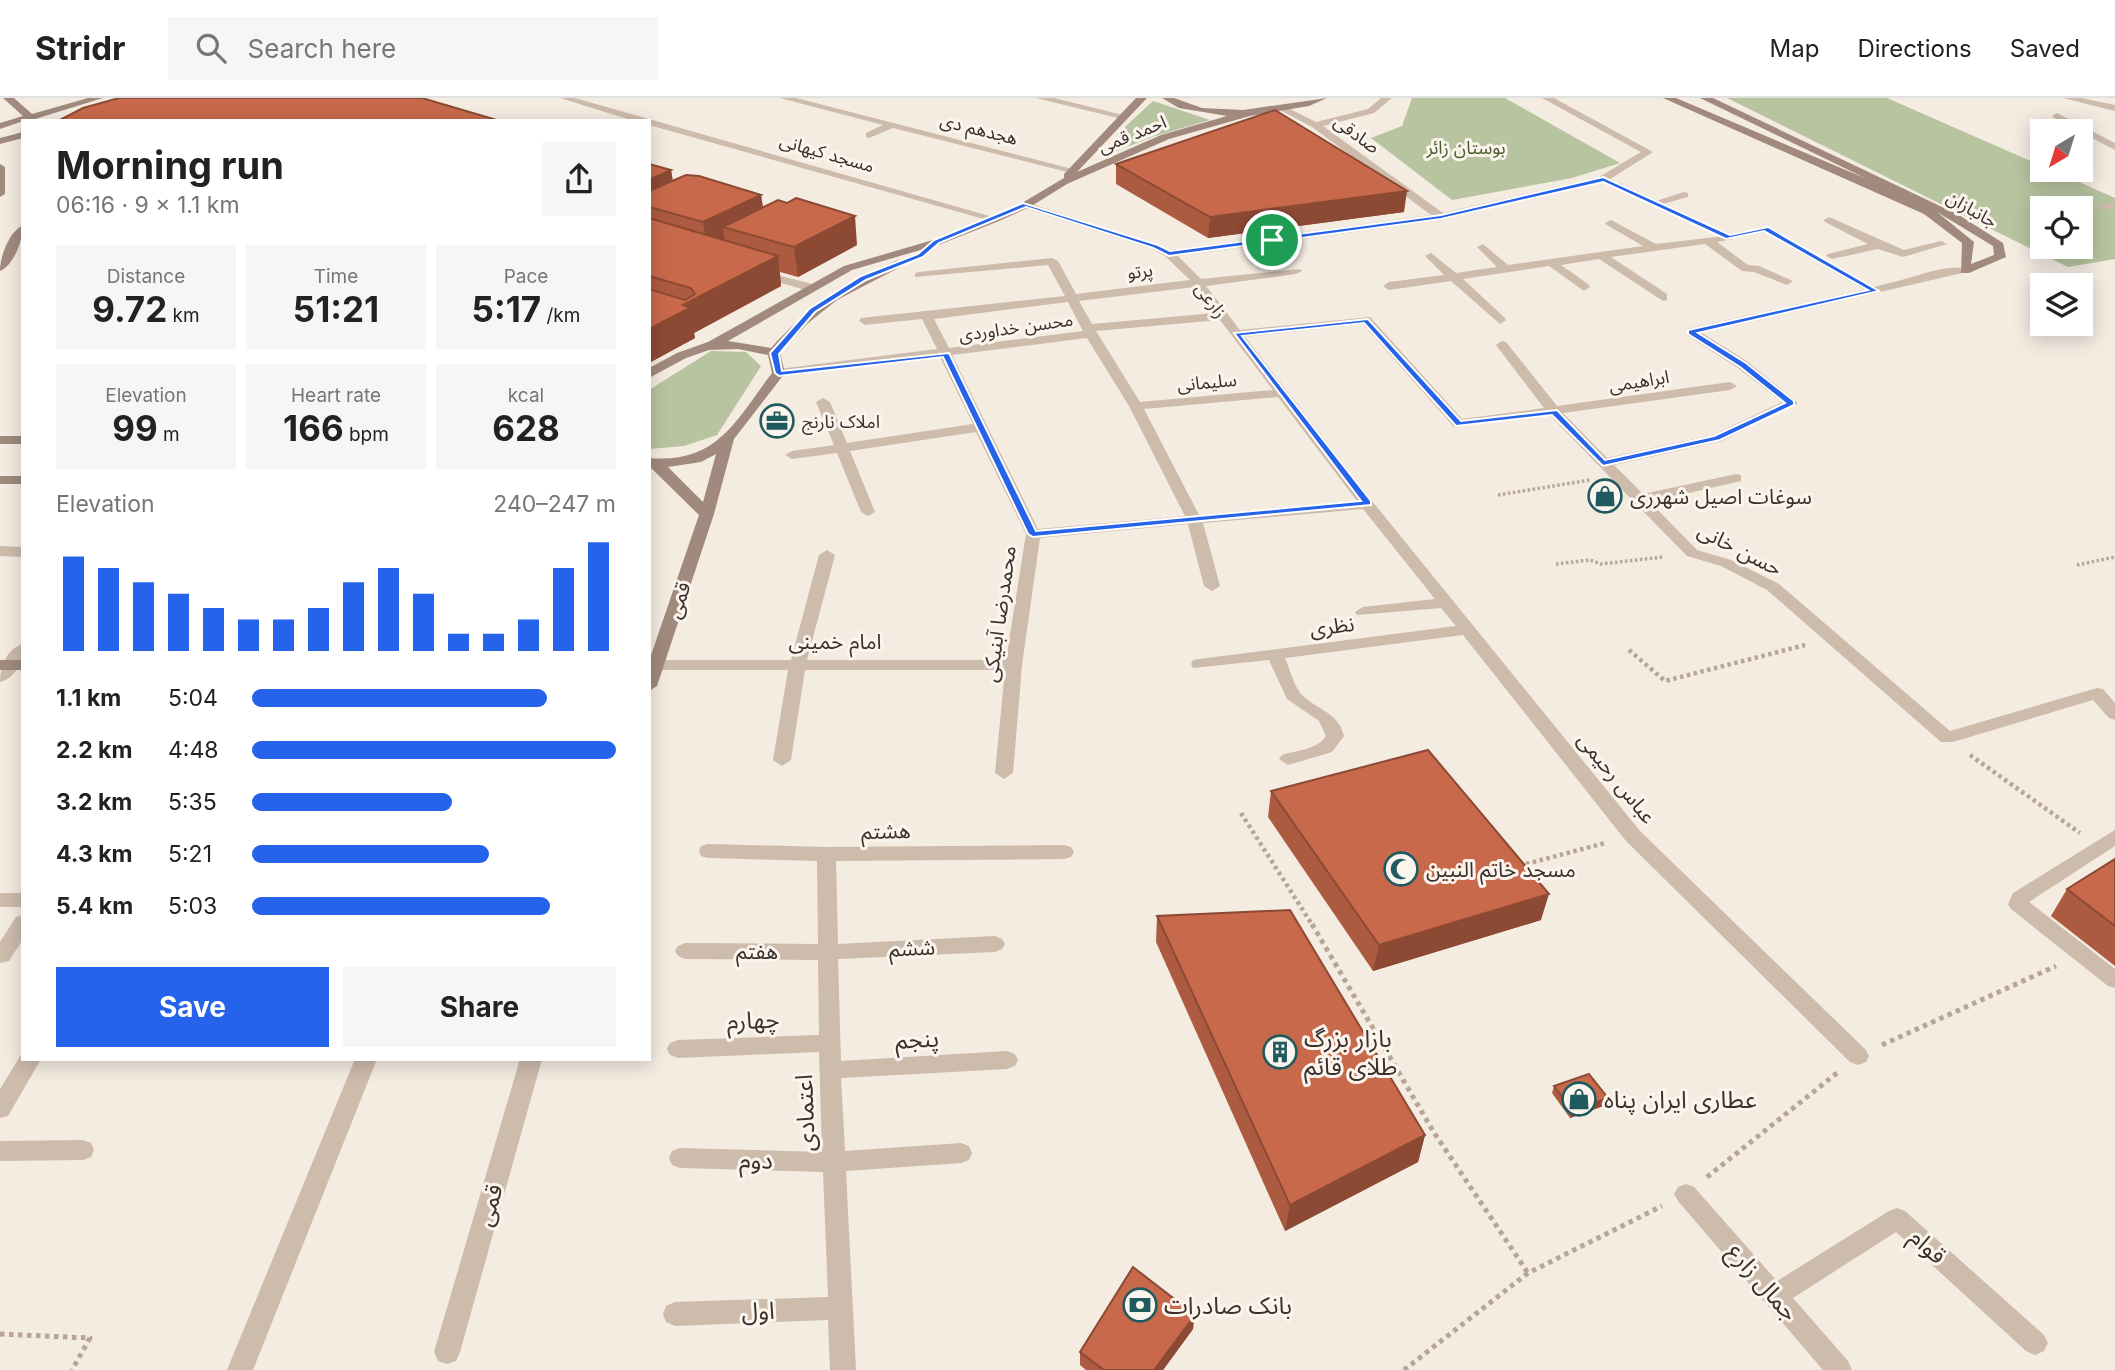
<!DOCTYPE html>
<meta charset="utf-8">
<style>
:root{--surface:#fff;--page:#f6f6f6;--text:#222;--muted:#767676;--line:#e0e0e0;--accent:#2563eb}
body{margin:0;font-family:Inter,"Noto Sans Arabic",sans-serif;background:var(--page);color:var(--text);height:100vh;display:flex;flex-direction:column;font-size:26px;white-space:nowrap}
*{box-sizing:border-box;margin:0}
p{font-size:23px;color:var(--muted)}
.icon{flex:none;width:38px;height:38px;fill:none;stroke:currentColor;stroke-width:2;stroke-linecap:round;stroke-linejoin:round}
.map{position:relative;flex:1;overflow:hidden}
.panel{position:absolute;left:21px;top:21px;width:630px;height:942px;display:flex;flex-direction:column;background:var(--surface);border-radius:0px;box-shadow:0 4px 18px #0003}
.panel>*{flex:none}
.needle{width:46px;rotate:218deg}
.controls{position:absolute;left:2030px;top:21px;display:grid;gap:14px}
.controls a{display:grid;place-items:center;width:63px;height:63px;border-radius:0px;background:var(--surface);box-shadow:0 4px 18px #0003;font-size:35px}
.pin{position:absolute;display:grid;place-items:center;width:60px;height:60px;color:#fff;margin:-30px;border:4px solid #fff;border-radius:50%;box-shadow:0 2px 7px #0007}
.round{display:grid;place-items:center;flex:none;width:74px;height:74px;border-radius:0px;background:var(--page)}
.overview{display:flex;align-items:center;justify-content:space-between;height:119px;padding:0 35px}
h1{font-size:38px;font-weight:700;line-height:52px}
.metrics{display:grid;grid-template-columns:repeat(3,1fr);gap:10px;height:119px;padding:7px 35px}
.metrics div{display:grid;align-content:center;border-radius:0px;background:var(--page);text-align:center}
.metrics b{font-size:35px;font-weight:700}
.metrics small{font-size:19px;font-weight:400}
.metrics p{font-size:19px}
.chart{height:196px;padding:14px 35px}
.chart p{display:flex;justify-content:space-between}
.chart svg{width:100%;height:126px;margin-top:7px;stroke:var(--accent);stroke-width:6}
.primary-button{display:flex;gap:14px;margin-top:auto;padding:14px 35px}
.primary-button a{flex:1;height:80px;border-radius:0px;background:var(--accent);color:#fff;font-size:28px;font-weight:700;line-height:80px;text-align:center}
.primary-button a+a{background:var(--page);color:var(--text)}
ul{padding:0 35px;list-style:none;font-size:23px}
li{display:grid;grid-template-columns:112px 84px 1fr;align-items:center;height:52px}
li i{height:18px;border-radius:9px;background:var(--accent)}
header{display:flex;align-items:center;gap:42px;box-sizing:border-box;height:98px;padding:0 35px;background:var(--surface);border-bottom:2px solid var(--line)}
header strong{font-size:33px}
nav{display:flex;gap:38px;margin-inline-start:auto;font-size:24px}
.search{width:490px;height:63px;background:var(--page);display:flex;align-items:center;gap:18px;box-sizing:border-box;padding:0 24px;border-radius:0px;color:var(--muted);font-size:26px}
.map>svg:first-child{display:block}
.green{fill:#b8c4a0;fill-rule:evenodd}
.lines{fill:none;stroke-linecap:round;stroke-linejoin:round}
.path-far2{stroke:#b9a596;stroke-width:3.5;stroke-dasharray:2.5 2.5;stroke-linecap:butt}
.path-far1{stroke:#b9a596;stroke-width:4.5;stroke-dasharray:3.5 3.5;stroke-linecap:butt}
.path{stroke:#b9a596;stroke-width:5;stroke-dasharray:4.5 4.5;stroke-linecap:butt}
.lane{fill:#cdbbac;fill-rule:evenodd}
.street{fill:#cdbbac;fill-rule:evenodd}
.secondary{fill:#a18a7d;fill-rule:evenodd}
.wall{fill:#ac5a40}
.shaded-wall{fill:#8c4a34}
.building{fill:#c8694b;stroke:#8c4a34;stroke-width:2}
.route{fill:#2563eb;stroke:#fff;stroke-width:2;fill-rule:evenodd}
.labels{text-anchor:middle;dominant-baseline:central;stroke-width:6;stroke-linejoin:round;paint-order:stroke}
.far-street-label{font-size:18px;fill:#3b302b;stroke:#fbf5ee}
.far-park-label{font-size:18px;fill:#4a5a2e;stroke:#fbf5ee}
.far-poi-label{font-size:18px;fill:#3b302b;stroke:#fbf5ee;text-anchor:start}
.poi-label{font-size:21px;fill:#3b302b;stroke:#fbf5ee;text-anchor:start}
.street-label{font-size:21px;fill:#3b302b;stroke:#fbf5ee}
.near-street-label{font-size:24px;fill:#3b302b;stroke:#fbf5ee}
.near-poi-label{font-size:24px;fill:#3b302b;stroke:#fbf5ee;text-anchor:start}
</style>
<header>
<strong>Stridr</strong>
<div class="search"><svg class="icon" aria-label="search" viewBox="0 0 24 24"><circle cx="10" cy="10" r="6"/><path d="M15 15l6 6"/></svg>Search here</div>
<nav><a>Map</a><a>Directions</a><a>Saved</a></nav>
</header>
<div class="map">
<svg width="2115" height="1272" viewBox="0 0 2115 1272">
<rect width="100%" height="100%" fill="#f4ebe1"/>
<g class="green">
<path d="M1412 0H1505L1620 65 1572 80 1452 102 1371 40 1402 28Z"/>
<path d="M1727 0H1887L2042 68V72H2052L2115 100V161L2068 169ZM2042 110H2081V149H2042Z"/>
<path d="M1153 3 1210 22 1155 38 1106 57 1127 27Z"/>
<path d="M711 253 746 254 761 268 717 337 684 348 649 351V292Z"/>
</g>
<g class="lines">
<g class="path-far2">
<path d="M1498 397 1590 382"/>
<path d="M1556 466 1590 462 1601 466 1663 459"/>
<path d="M2077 467 2115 459"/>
</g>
<g class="path-far1">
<path d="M1629 552 1665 583 1805 547"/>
<path d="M1970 657 2080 735"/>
<path d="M1241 715 1313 828"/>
<path d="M1526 766 1605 745"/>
</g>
<g class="path">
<path d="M1312 826 1433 1033 1528 1175"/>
<path d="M1882 947 2056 868"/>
<path d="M1707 1079 1837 975"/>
<path d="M0 1236 90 1240 72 1272"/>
<path d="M1404 1272 1528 1175 1662 1108"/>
</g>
<path class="lane" d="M1600 79H1606L1730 136 1769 129 1880 193 1871 195 1764 134 1725 141 1600 83Z"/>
<g class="street">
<path d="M560 0H575L1000 121 991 123 649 27V23H634Z"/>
<path d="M780 0H796L1088 75 1083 78 893 30 869 40 866 39V35L883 27Z"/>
<path d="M1036 0H1054L1127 18 1122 21Z"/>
<path d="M1381 0H1392L1374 15 1323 28 1443 115 1599 79 1641 54 1542 0H1554L1653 54 1607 83 1441 122 1178 158 1201 181 1300 171 1302 173 1296 176 1206 188 1240 232 1370 219 1462 321 1544 310 1496 247 1502 243 1506 244 1557 308 1730 284 1737 288 1730 292 1563 315 1607 360 1713 337 1782 304 1738 270 1687 237V231C1764 213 1842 199 1919 177 1932 173 1960 165 1971 173L1702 235 1748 264 1798 305 1722 343 1614 367 1643 396 1736 376 1741 377V383L1650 404 1697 452 1731 462 1779 486 1950 633 2097 590 2103 591 2115 605V622L2109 620 2093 602 1953 644H1941L1767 492 1721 468 1687 458 1636 406 1632 405 1631 401 1550 317 1454 329 1363 226 1245 239 1372 403 1640 733 1866 952 1869 958 1866 964 1858 967 1850 964 1626 743 1463 537 1285 560C1290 571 1293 586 1301 596 1316 612 1338 613 1344 638L1332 654 1288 667 1279 661 1282 657C1297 652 1317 652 1326 638L1319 623 1287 601 1269 562 1193 570 1191 566 1193 562 1199 561 1456 528 1441 510 1357 517 1355 514 1363 509 1435 501 1363 411 1203 425 1220 488 1212 493 1204 488 1188 426 1040 440 1022 567 1013 675 1004 681 995 675 1005 572H805L791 662 782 668 773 662 788 572H656L649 569 650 563 656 562H791L819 457 827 452 835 457 807 562H1006L1026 436 976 334 850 353 875 414 868 418 861 414 837 355 792 361 785 357 792 353 834 347 816 304 823 300 830 304 847 345 973 326 940 259 779 279 773 275 779 271 937 251 922 221 865 227 859 223 861 220 1065 198 1048 167 915 179V175L919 174 1052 160 1058 163 1076 196 1190 182 1165 158 1152 151 1022 109V105L1026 104 1171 152 1431 117 1312 29 1276 10 1284 8 1316 24 1368 11ZM1195 189 1215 215 1092 226 1079 203ZM1068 204 1083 233 949 250 934 221ZM1220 222 1273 292 1140 304 1096 233ZM1087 240 1129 308 1185 418 1038 431 952 257ZM1278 299 1357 403 1199 417 1144 311Z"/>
<path d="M2063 0H2081L2115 7V13Z"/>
<path d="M2057 15 2115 45V52L2054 20 2052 18Z"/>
<path d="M1684 94 1688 95V99L1655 108 1650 105Z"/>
<path d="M2115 104V110L2102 112 2097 109Z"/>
<path d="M1829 119 1904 152 1941 143 1947 146 1903 159 1878 151 1832 161 1826 158 1828 156 1868 146 1825 124 1824 122Z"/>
<path d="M1611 122 1656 146 1733 137V141L1717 144 1748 167 1759 168 1793 183 1787 187 1754 174 1742 173 1705 146 1611 159 1667 196V202L1663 203 1599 161 1561 167 1588 186 1590 189 1584 193 1549 168 1463 181 1504 219 1506 222 1500 226 1451 183 1389 192 1383 188 1389 184 1444 177 1425 158 1431 155 1456 175 1497 169 1477 149 1483 146 1508 167 1643 148 1607 127 1605 125Z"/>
<path d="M758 172 816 187 818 190 812 194 754 177V173Z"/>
<path d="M0 448 23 449V459L0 458Z"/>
<path d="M23 546C23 561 17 580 0 584 0 569 6 551 23 546Z"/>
<path d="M2115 732V748L2029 804 2115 871V890L2108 888 2011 811 2008 806 2013 795Z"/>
<path d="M708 746 826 749 1064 747 1071 749 1074 754 1071 759 1064 761 836 763 838 846 995 838 1002 841 1005 846 1002 851 995 854 838 861 841 963 1007 953 1015 956 1018 962 1015 968 1007 971 841 980 845 1053 961 1045 969 1048 972 1055 969 1062 961 1065 846 1073 856 1272H830L828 1222 675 1228 666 1224 663 1216 666 1208 675 1204 828 1199 823 1074 680 1070 672 1067 669 1060 672 1053 680 1050 822 1054 819 954 678 960 670 957 667 951 670 945 678 942 819 937 818 862 685 861 678 858 675 853 678 848 685 845 818 846 817 763 708 760 701 758 699 753 701 748Z"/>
<rect x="0" y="795" width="23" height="14"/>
<path d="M23 817V841L9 863 0 865V844L16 819Z"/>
<path d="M22 955 23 961H41L8 1018 0 1020V991Z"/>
<path d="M355 961H377L253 1272H227Z"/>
<path d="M520 961H542L460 1254 456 1263 447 1266 438 1263 434 1254Z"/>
<path d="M83 1042 91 1045 94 1052 91 1059 83 1062 0 1063V1043Z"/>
<path d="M1686 1086 1694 1089 1777 1183 1889 1113 1897 1110 1905 1113 2044 1237 2048 1245 2044 1253 2035 1257 2026 1253 1896 1134 1793 1200 1848 1263 1852 1272H1823L1678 1103 1674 1096 1678 1089Z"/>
</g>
<g class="secondary">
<path d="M3 0H14L32 16 88 0H103L35 21 37 23H23L0 31V25L23 18Z"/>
<path d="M1136 0H1147L1077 74 1161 37 1227 18 1179 10 1162 0H1174L1202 10 1243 12 1327 0 1309 8 1250 18 1169 41 1067 86 1030 109 999 123 941 146 852 172 728 243 771 250C803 214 840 186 885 168 894 164 902 158 910 164L837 202 807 226 780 255 785 275 734 341 714 416 657 588 649 593V563L699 417 649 368V360C718 366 736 322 772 275L768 257 738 251 709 252 686 260 649 280V270L677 255 708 244 844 168 933 142 991 119 1022 105 1064 80V76ZM716 356 703 404 668 369 701 364Z"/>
<path d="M1663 0H1676L1867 81 1700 0H1713L1959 117 2003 145 2006 159 1969 175H1961L1962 145 1924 116ZM1937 114 1993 148 1994 157 1971 166 1974 144Z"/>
<path d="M23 34V40L0 46V40Z"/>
<path d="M0 66 5 69V96L0 99Z"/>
<path d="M23 127C23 142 14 167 0 173 0 158 9 134 23 127Z"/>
<rect x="0" y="338" width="23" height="8"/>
<rect x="0" y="378" width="23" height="8"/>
<rect x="0" y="562" width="23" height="10"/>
</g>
</g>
<g class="wall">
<path d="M649 66 671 72 673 83 761 97 763 109 857 147 798 179 780 174 781 188 694 235 695 240 649 265Z"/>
<path d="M1116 66 1404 114 1208 140 1116 86Z"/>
<path d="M1271 693 1541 822 1373 873 1268 719Z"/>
<path d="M2115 761V868L2051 818 2067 791Z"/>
<path d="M1157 818 1425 1037 1418 1064 1285 1133 1156 844Z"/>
<path d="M1554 988 1608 1000 1606 1007 1570 1020 1552 995Z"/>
<path d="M1193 1231 1163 1272H1086L1080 1267V1254Z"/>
</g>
<g class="shaded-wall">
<path d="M671 72 675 100 649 109V82Z"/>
<path d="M1407 93 1404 114 1208 140 1210 119Z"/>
<path d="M761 97 765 125 723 129 725 145 708 153 703 124Z"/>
<path d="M855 118 857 147 798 179 794 149Z"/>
<path d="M778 158 781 188 694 235 695 240 649 265V231L683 207Z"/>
<path d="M1549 796 1541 822 1373 873 1379 847Z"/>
<path d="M1608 1000 1606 1007 1570 1020 1573 1013Z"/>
<path d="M1425 1037 1418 1064 1285 1133 1290 1107Z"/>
<path d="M1195 1217 1193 1231 1163 1272H1154Z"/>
</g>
<g class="building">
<path d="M119 0H422L500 23H58L83 10Z"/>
<path d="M1275 12 1407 93 1210 119 1116 66Z"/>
<path d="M649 66 671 72 649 82Z"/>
<path d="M686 77 699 78 761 97 703 124 649 109V93Z"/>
<path d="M796 100 855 118 794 149 723 129 778 102 787 105Z"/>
<path d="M649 120 778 158 683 207 690 210 649 231V191L685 202 695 196 691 190 649 178Z"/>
<path d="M1428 652 1549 796 1379 847 1271 693Z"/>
<path d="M2115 761V828L2067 791Z"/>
<path d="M1290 812 1425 1037 1290 1107 1157 818Z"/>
<path d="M1589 976 1608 1000 1573 1013 1554 988Z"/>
<path d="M1133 1169 1195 1217 1154 1272H1104L1080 1254Z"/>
</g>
<path class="route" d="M1603 79 1730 137 1768 129 1879 193 1698 235 1746 265 1794 303V307L1720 342 1603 368 1552 317 1456 328 1364 225 1242 238 1371 403V407L1033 439 1028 436 943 259 779 278 775 275 770 255 809 211 861 178 918 156 934 142 1023 105 1158 147 1170 153 1441 117ZM1603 84 1726 141 1764 133 1868 192 1688 232V236L1740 269 1785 305 1714 338 1605 362 1557 312 1461 323 1368 221 1234 235 1361 403 1036 433 949 255 782 273 779 256 815 214 866 182 923 159 939 145 1026 109 1153 150 1169 158 1441 121Z"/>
<defs>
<symbol id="office-ring" viewBox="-11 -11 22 22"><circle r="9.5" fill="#fbf5ee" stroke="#1f5a5e" stroke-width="1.5"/><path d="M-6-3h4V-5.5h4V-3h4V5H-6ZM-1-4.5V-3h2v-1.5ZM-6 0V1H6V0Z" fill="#1f5a5e"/></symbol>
<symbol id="shop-ring" viewBox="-11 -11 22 22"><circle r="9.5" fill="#fbf5ee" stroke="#1f5a5e" stroke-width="1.5"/><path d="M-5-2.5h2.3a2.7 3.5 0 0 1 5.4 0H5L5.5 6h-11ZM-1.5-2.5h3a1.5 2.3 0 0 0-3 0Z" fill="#1f5a5e"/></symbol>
<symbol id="mosque-ring" viewBox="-11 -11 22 22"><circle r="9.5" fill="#fbf5ee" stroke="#1f5a5e" stroke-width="1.5"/><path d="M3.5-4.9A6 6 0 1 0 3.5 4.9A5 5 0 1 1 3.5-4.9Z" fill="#1f5a5e"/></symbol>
<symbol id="building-ring" viewBox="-11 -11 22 22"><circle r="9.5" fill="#fbf5ee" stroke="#1f5a5e" stroke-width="1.5"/><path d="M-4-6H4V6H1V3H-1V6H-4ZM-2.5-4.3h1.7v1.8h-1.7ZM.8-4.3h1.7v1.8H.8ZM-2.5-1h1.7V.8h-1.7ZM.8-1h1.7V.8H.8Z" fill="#1f5a5e"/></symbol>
<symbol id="bank-ring" viewBox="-11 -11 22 22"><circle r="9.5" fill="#fbf5ee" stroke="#1f5a5e" stroke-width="1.5"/><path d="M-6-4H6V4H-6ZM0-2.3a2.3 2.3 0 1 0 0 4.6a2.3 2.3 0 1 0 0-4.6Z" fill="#1f5a5e"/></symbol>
</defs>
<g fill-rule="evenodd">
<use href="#office-ring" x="758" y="304" width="38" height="38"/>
<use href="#shop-ring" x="1586" y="379" width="38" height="38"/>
<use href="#mosque-ring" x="1382" y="752" width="38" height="38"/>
<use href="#building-ring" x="1261" y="935" width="38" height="38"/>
<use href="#shop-ring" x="1560" y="982" width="38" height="38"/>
<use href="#bank-ring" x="1121" y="1188" width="38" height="38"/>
</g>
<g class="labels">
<g class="far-street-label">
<text transform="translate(979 31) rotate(14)">هجدهم دی</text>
<text transform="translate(1132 36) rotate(-22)">احمد قمی</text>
<text transform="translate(1357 36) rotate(36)">صادقی</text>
<text transform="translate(827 55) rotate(16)">مسجد کیهانی</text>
<text transform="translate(1972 111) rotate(30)">جانبازان</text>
<text transform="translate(1140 173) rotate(-7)">پرتو</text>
<text transform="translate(1211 202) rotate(53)">زارعی</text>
<text transform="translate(1016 229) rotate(-8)">محسن خداوردی</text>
<text transform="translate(1639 283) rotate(-9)">ابراهیمی</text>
<text transform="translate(1207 284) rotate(-5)">سلیمانی</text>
</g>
<g class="far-park-label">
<text x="1466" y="49">بوستان زائر</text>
</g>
<g class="far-poi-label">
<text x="802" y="323">املاک نارنج</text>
</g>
<g class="poi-label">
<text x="1630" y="398">سوغات اصیل شهرری</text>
<text x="1426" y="771">مسجد خاتم النبین</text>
</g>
<g class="street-label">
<text transform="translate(1740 451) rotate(27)">حسن خانی</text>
<text transform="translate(678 502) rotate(-72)">قمی</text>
<text transform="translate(999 516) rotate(-82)">محمدرضا آبنیکی</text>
<text transform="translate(1332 528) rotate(-7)">نظری</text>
<text x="835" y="543">امام خمینی</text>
<text transform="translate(1617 680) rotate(51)">عباس رحیمی</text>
<text transform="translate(886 733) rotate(-1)">هشتم</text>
<text transform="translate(912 850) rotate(-3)">ششم</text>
<text x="757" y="853">هفتم</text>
</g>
<g class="near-street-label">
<text transform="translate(753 922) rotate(-2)">چهارم</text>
<text transform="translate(917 941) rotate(-3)">پنجم</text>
<text transform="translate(805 1015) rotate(-92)">اعتمادی</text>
<text transform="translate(756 1062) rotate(1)">دوم</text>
<text transform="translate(489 1107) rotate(-74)">قمی</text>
<text transform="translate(1928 1148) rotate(42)">قوام</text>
<text transform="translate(1763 1184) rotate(49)">جمال زارع</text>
<text transform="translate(758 1213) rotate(-2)">اول</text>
</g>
<g class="near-poi-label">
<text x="1304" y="940">بازار بزرگ<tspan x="1304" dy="28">طلای قائم</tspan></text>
<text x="1604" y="1001">عطاری ایران پناه</text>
<text x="1164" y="1207">بانک صادرات</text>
</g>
</g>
</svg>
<div class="controls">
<a><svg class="needle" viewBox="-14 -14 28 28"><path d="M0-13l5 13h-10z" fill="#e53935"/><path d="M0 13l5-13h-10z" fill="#767676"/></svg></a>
<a><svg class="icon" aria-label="locate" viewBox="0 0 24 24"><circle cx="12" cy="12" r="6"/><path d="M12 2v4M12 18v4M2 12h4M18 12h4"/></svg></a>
<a><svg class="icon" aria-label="layers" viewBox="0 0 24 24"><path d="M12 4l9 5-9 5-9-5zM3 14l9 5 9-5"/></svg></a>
</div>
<div class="pin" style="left:1272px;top:142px;background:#1e9e55"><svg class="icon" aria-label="arrive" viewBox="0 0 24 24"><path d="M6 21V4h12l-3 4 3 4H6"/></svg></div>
<section class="panel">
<div class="overview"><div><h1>Morning run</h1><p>06:16 · 9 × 1.1 km</p></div><a class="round"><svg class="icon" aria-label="share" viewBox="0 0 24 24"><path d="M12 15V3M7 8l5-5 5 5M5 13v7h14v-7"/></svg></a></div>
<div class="metrics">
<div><p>Distance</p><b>9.72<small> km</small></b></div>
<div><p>Time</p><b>51:21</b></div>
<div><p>Pace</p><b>5:17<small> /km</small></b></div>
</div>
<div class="metrics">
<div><p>Elevation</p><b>99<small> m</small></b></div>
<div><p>Heart rate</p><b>166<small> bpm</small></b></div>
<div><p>kcal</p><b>628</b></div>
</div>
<div class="chart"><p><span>Elevation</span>240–247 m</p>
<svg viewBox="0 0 160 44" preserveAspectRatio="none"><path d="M5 44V11M15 44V15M25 44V20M35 44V24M45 44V29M55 44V33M65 44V33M75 44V29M85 44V20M95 44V15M105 44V24M115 44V38M125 44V38M135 44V33M145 44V15M155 44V6"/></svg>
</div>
<ul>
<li><b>1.1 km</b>5:04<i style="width:81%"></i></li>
<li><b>2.2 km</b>4:48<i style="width:100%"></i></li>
<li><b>3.2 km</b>5:35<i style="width:55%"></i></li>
<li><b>4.3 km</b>5:21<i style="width:65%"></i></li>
<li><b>5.4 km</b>5:03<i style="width:82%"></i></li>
</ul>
<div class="primary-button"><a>Save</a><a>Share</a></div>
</section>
</div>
